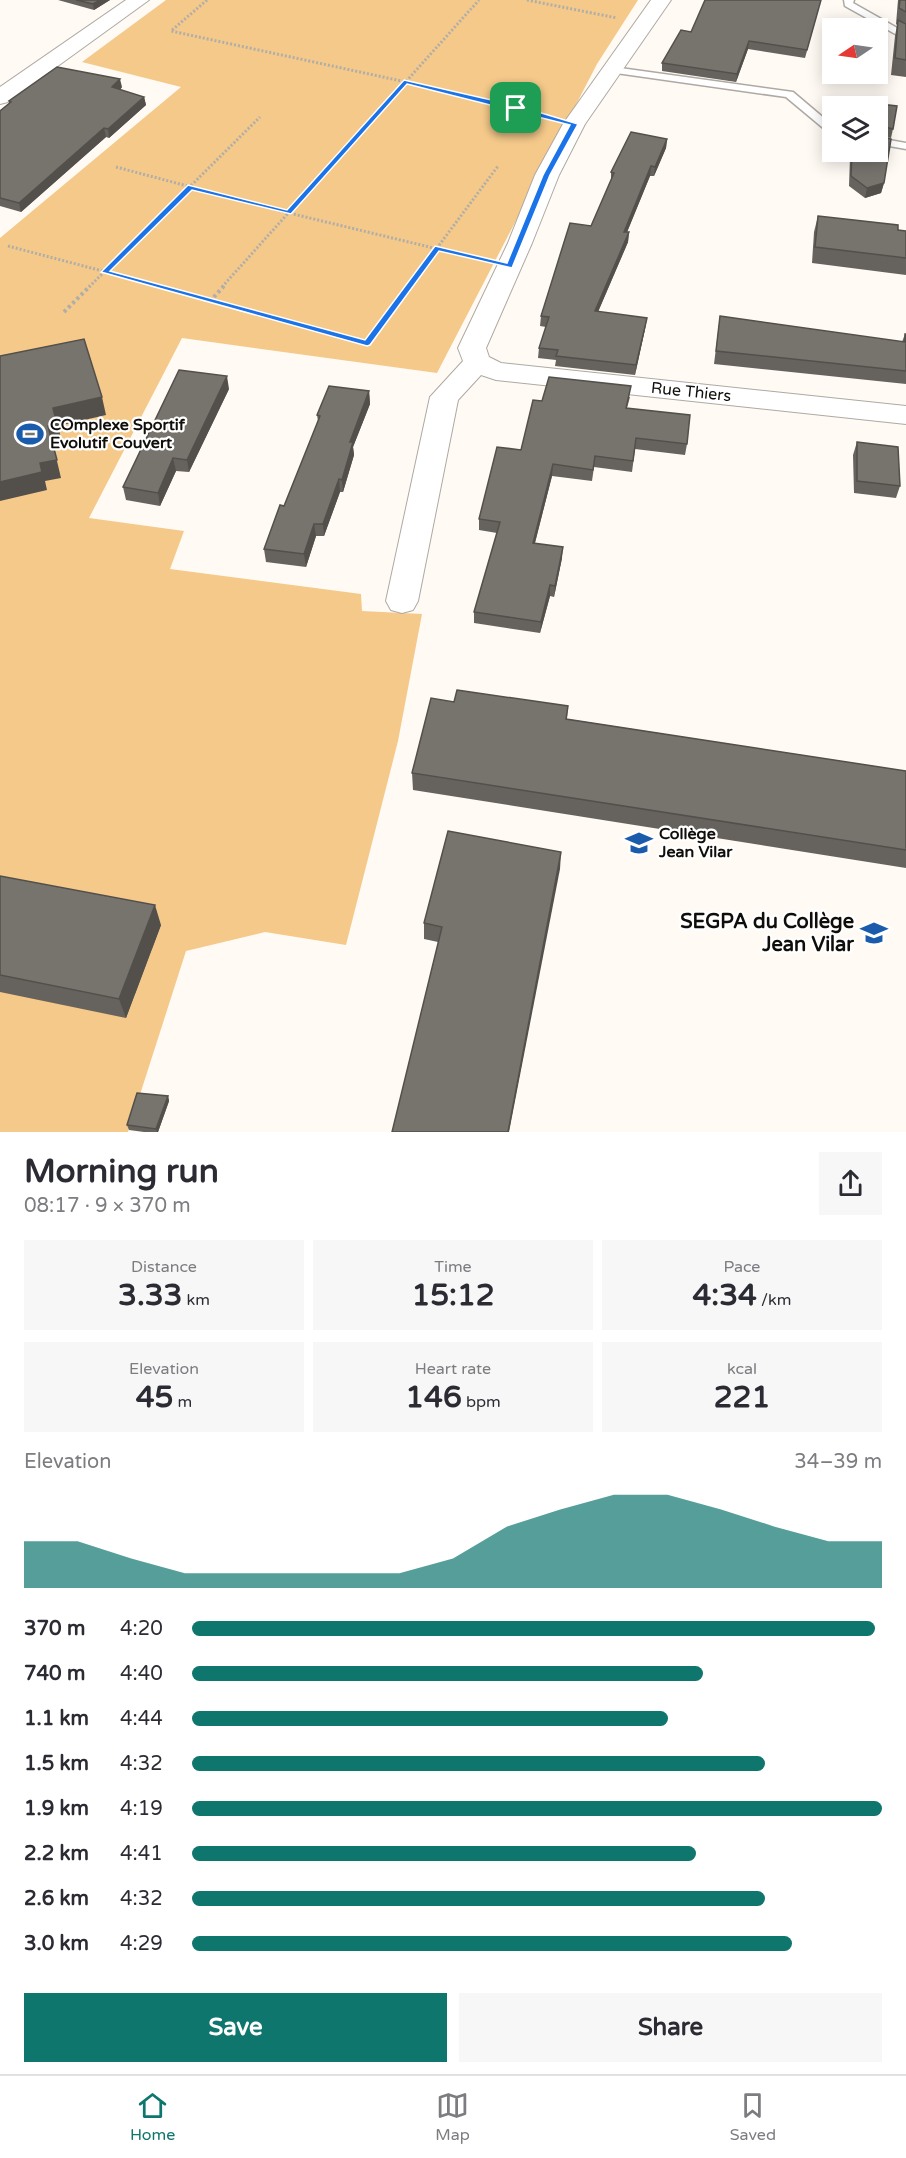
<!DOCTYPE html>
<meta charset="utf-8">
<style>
:root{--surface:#fff;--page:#f7f7f7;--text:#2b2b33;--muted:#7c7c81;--line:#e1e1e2;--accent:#0f766e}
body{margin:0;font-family:"Varela Round",sans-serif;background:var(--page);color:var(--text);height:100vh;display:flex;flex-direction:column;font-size:22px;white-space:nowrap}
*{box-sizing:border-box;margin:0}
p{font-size:20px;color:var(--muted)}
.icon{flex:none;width:33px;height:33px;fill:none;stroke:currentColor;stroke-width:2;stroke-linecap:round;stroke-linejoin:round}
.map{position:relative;height:1132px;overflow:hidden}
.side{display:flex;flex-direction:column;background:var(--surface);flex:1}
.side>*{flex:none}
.needle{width:39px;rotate:257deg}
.tools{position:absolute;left:822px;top:18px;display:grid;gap:12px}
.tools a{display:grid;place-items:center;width:66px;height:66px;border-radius:0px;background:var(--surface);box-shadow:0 3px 15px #0003;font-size:30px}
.pin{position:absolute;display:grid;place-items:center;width:51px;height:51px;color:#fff;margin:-26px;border-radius:12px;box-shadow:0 3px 9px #0006}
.round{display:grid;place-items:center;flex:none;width:63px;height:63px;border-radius:0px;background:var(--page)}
.overview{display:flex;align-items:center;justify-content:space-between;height:102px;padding:0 24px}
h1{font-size:33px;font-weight:700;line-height:45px}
.metrics{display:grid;grid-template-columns:repeat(3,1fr);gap:9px;height:102px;padding:6px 24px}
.metrics div{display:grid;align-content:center;border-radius:0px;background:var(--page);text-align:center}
.metrics b{font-size:30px;font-weight:700}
.metrics small{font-size:16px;font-weight:400}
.metrics p{font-size:16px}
.chart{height:168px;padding:12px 24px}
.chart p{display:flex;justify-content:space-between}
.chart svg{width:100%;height:108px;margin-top:6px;fill:var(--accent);opacity:.7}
.action{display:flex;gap:12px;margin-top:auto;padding:12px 24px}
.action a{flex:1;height:69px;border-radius:0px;background:var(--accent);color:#fff;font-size:24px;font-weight:700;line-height:69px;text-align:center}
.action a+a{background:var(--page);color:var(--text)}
ul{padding:0 24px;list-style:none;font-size:20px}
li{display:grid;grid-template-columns:96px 72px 1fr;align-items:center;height:45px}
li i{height:15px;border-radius:8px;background:var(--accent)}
.dock{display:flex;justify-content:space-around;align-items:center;height:84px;border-top:2px solid var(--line);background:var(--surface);font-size:16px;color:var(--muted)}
.dock a{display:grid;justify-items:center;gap:3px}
.dock .on{color:var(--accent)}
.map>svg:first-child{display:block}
.green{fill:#f4c98a}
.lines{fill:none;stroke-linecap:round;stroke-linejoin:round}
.lane-casing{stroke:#aea9a3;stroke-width:3}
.street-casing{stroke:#aea9a3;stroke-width:2}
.path-far1{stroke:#b1aea8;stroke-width:3;stroke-dasharray:2 2;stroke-linecap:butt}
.path{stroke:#b1aea8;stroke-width:4;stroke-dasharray:3 3;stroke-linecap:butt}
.lane{fill:#fff;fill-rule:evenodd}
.street{fill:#fff;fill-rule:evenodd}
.wall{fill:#66635e}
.shaded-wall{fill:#53504c}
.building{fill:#77736d;stroke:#53504c;stroke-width:1.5}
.route{fill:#1a73e8;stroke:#fff;stroke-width:1.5;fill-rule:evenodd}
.labels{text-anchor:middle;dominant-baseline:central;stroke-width:4.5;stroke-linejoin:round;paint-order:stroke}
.street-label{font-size:16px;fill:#0f0e0b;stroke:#fff}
.poi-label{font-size:16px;font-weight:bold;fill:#0f0e0b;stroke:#fff;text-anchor:start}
.near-poi-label{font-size:20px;font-weight:bold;fill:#0f0e0b;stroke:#fff;text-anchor:end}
</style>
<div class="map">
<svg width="906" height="1132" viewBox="0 0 906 1132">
<rect width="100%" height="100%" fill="#fffaf3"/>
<path class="green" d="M166 0H638L597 64 437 373 182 338 89 518 184 531 170 569 361 594 362 611 422 614 398 741 346 945 265 932 186 951 128 1132H0V238L181 87 82 62Z"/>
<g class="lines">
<defs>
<g id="lane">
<path d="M844 0H854L853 3 906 33V40L845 6Z"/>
<path d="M613 67 793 92 832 125V133L828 132 786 97 609 72 608 70Z"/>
<path d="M878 138 906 143V149L878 144Z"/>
</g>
<g id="street">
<path d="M126 0H149L8 102 0 104V87Z"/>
<path d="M651 0H671L585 124 559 175 532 243 486 348 489 357 501 363 906 406V424L496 380 481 375 458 400 418 601 413 610 402 613 391 610 386 601 430 397 463 361 458 348 508 243 535 175 563 124Z"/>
</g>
</defs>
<use href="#lane" class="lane-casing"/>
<use href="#street" class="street-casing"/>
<g class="path-far1">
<path d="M207 0 171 31 406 82 548 117"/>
<path d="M527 0 617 18"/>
<path d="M116 167 289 213 479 259"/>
<path d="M8 246 163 287"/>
<path d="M89 287 260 117"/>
<path d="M222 287 479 0"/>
<path d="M408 287 498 166"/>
</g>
<g class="path">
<path d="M158 286 211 300"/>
<path d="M224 286 211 300 367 343 409 286"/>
<path d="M64 312 90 286"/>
</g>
<use href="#lane" class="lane"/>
<use href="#street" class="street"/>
</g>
<g class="wall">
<path d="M58 0H110L94 10Z"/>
<path d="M821 0 805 58 748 49 736 82 662 71V63L691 32Z"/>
<path d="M898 0H906V77L891 75 895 36 897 25 896 24Z"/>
<path d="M122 87 120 90 144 97 146 105 109 138 106 137 21 212 0 206V111L9 103V101Z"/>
<path d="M878 106 893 129 891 138 878 136 884 183 881 193 865 198 849 186 850 157 851 152H878Z"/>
<path d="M667 139 666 148 654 176H650L627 232H629L628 242 598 312 647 318 645 329 635 375 555 366 556 360 538 358 539 348 546 327 540 326 541 316 591 226 611 181V172Z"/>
<path d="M818 216 906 231V275L812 263 814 232Z"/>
<path d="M720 316 902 342 905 334H906V384L714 364Z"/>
<path d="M229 389 189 472 176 471 160 506 126 500 123 487Z"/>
<path d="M369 391 370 404 353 447 354 455 343 492H340L324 536H316L306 567 266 562 264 549 284 506 318 421 317 415Z"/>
<path d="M630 397 627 408 687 444 685 455 635 449 632 472 594 467 592 481 552 476 535 543 562 558 554 597 550 596 540 633 474 623V612L497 533 479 530V519L521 450 542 401Z"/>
<path d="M857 442 900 486 896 498 854 493 853 455Z"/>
<path d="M454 702 568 706 567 719 906 771V868L413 790 412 773Z"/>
<path d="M560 869 438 942 424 939V923Z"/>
<path d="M0 876 161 925 126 1018 0 992Z"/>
<path d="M168 1096 169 1101 158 1132H144L129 1130 127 1125Z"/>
</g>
<g class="shaded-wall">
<path d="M100 0H110L94 10 93 4Z"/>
<path d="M749 41 748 49 736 82 737 74Z"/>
<path d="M120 79 122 87 114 96 112 87Z"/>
<path d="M144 97 146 105 109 138 108 129Z"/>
<path d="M104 128 106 137 21 212 19 203Z"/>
<path d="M667 139 666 148 654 176 655 167Z"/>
<path d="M651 166 650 176 623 242 624 232Z"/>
<path d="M884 183 881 193 865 198 867 188Z"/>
<path d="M629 232 628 242 594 321 595 311Z"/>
<path d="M647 318 645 329 635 375 636 365Z"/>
<path d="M227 376 229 389 189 472 187 460Z"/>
<path d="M369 391 370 404 353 447 354 455 343 492 342 480 350 442Z"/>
<path d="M102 397 106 415 58 426 62 442 53 444 61 478 45 481 47 490 0 501V482L48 426 53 408Z"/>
<path d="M173 458 176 471 160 506 158 493Z"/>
<path d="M553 464 552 476 532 554 533 543Z"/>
<path d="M339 479 340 492 324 536 323 524Z"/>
<path d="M314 524 316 536 306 567 304 554Z"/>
<path d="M563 547 562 558 554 597 555 586Z"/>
<path d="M550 585V596L540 633 541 622Z"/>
<path d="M561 852 560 869 509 1132H508Z"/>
<path d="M155 905 161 925 126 1018 119 999Z"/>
<path d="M168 1096 169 1101 158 1132H157L156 1129Z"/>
</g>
<g class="building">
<path d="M76 0H100L93 4Z"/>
<path d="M705 0H821L807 50 749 41 737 74 662 63 681 30 691 32Z"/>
<path d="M900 0H906V12L899 8Z"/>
<path d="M898 20 906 24V60L895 58Z"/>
<path d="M57 67 120 79 112 87 144 97 108 129 104 128 19 203 0 198V111L11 102 9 101Z"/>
<path d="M862 102 897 106 893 129 881 126 878 129 879 136 891 139 884 183 867 188 851 176 852 152H878V106H862Z"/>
<path d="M631 132 667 139 655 167 651 166 624 232H629L595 311 647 318 636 365 556 356 558 350 539 348 549 317 541 316 570 223 591 226 614 173 611 172Z"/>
<path d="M818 216 898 225V230L906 231V258L815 247Z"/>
<path d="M720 316 905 342V334H906V371L716 351Z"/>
<path d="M84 339 102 397 53 408 57 424 48 426 57 460 40 463 42 472 0 482V356Z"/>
<path d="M179 370 227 376 187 460 173 458 158 493 123 487Z"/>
<path d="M549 377 631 386 626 408 690 415 687 444 636 438 633 461 595 456 593 470 553 464 533 543 563 547 555 586 550 585 541 622 474 612 500 522 479 519 497 447 521 450 533 400 542 401Z"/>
<path d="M329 386 369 391 350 442H353L342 480 339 479 323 524H314L304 554 264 549 280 505 284 506 320 416 317 415Z"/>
<path d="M857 442 898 447 900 486 857 481Z"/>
<path d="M457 690 568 706 566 719 906 771V850L412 773 431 698 454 702Z"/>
<path d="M448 831 561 852 508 1132H392L442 927 424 923Z"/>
<path d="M0 876 155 905 119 999 0 975Z"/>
<path d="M137 1093 168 1096 156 1129 127 1125Z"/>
</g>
<path class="route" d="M404 80 518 106 578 124 550 175 512 268 439 251 370 345 367 346 101 272 188 185 287 210ZM407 84 570 125 543 175 507 263 435 246 365 340 110 271 192 190 291 214Z"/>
<defs>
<symbol id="stadium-bare" viewBox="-9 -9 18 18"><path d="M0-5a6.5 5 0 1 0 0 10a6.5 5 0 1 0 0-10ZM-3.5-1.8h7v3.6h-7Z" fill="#1a5bab" stroke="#fff" stroke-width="2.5" paint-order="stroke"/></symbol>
<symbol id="school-bare" viewBox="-9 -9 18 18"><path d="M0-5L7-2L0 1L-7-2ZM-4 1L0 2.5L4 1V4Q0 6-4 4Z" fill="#1a5bab" stroke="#fff" stroke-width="2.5" paint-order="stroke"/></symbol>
</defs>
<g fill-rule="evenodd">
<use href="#stadium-bare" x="11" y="415" width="38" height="38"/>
<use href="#school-bare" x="620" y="824" width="38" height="38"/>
<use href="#school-bare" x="855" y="914" width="38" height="38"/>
</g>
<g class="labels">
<g class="street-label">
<text transform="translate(691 392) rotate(6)">Rue Thiers</text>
</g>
<g class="poi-label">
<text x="50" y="425">COmplexe Sportif<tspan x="50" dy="18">Evolutif Couvert</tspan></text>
<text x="659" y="834">Collège<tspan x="659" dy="18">Jean Vilar</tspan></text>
</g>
<g class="near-poi-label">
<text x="854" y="922">SEGPA du Collège<tspan x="854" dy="23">Jean Vilar</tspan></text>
</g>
</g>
</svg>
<div class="tools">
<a><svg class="needle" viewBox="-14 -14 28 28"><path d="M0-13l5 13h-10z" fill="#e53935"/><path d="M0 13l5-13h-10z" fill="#7c7c81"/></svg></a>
<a><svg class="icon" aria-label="layers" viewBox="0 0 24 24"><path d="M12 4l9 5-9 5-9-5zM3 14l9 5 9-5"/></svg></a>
</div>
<div class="pin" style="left:516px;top:108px;background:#1e9e55"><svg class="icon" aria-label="arrive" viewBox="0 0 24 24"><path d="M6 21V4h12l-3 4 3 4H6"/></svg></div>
</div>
<section class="side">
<div class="overview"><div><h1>Morning run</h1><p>08:17 · 9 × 370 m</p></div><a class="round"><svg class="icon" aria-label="share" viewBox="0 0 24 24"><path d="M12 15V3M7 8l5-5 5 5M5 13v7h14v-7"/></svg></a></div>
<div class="metrics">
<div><p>Distance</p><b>3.33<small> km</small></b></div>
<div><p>Time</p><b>15:12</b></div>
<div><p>Pace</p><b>4:34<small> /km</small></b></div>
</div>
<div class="metrics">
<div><p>Elevation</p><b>45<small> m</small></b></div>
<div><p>Heart rate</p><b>146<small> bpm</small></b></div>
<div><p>kcal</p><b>221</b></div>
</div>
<div class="chart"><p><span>Elevation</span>34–39 m</p>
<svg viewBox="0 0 160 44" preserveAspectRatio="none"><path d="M0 44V25L10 25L20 32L30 38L40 38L50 38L60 38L70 38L80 32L90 19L100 12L110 6L120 6L130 12L140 19L150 25L160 25V44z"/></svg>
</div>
<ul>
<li><b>370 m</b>4:20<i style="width:99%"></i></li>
<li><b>740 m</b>4:40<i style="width:74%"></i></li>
<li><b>1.1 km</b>4:44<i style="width:69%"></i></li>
<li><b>1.5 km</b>4:32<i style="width:83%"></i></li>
<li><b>1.9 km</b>4:19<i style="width:100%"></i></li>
<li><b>2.2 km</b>4:41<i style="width:73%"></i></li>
<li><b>2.6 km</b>4:32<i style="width:83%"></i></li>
<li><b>3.0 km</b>4:29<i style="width:87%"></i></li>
</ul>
<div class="action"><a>Save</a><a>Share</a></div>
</section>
<nav class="dock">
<a class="on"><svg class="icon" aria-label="home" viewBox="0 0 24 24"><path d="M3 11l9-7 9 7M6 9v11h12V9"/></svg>Home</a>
<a><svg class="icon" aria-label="map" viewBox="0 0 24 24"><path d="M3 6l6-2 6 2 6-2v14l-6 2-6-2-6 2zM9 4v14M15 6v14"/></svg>Map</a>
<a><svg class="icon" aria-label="saved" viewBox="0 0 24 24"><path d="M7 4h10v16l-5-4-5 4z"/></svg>Saved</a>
</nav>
